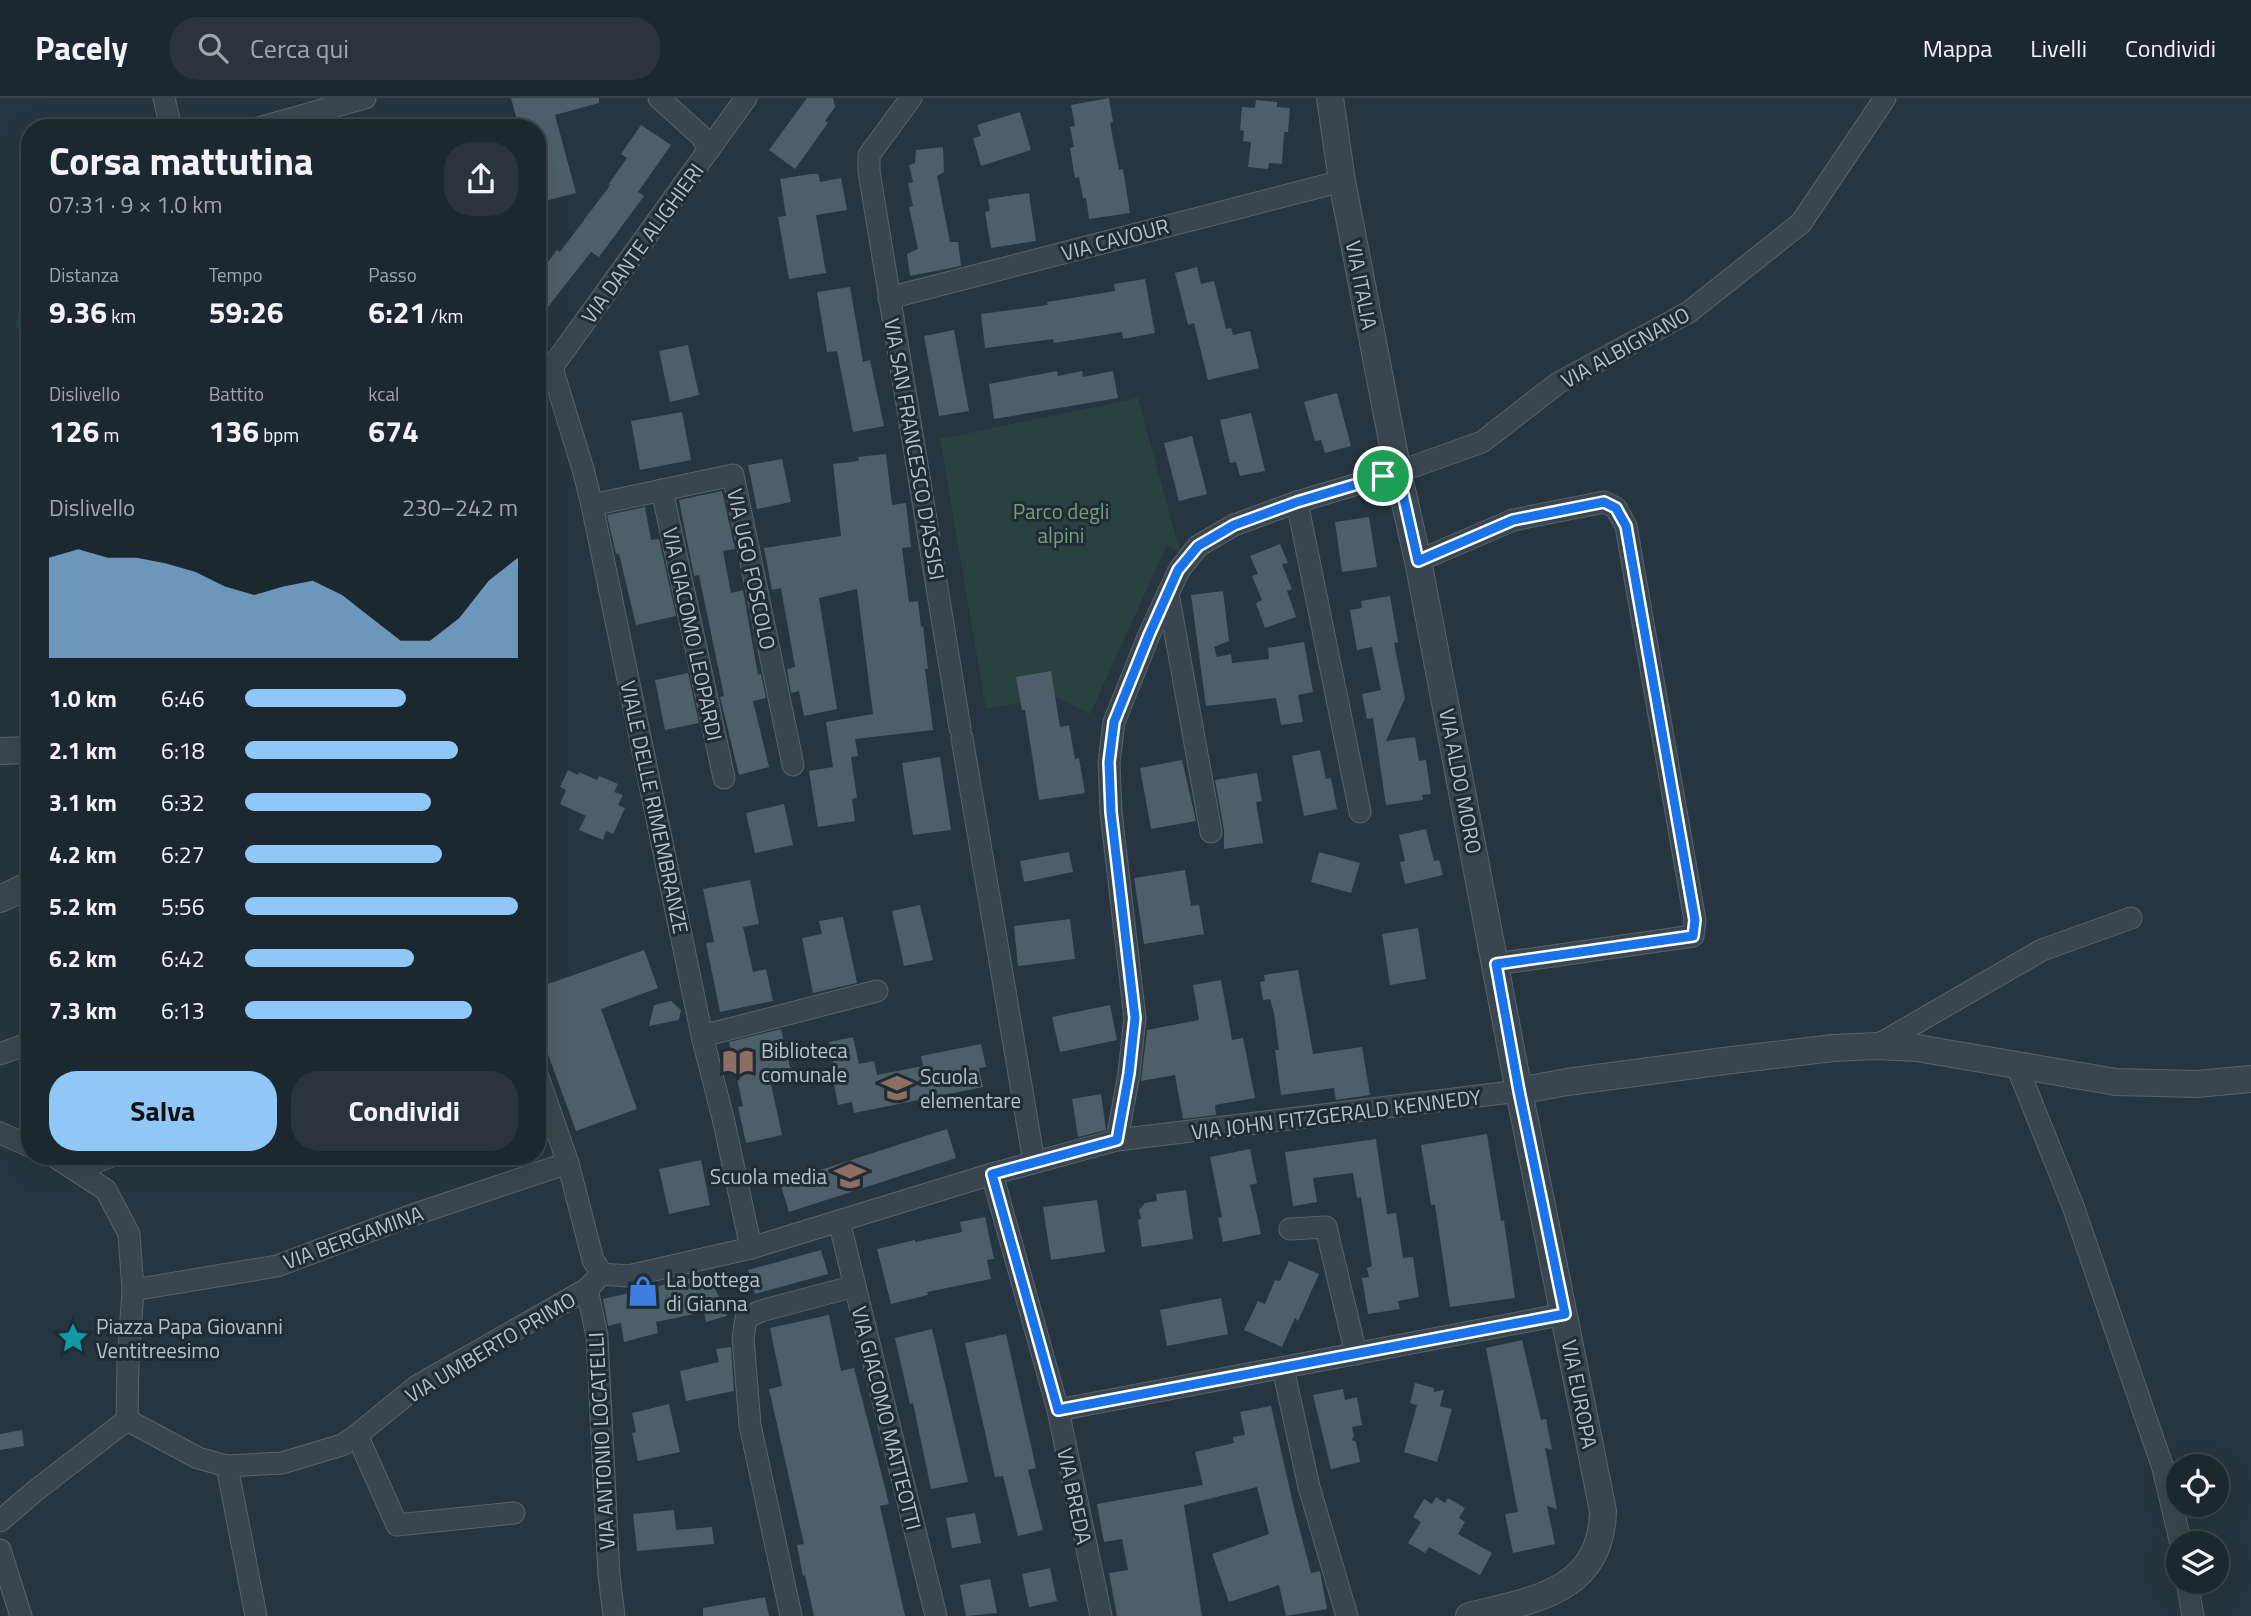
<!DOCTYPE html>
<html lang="it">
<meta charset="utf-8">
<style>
:root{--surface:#1c282f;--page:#29343b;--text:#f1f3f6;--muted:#a0a6aa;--line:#3a444b;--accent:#8fc7f6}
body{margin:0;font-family:"Titillium Web",sans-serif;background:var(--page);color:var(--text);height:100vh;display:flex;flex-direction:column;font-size:26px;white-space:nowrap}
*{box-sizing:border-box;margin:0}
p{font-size:23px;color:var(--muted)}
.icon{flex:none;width:38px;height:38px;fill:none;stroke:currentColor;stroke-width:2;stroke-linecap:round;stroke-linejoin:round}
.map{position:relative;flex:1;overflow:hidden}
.drawer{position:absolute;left:21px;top:21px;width:525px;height:1046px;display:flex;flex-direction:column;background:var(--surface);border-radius:28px;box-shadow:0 7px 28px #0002,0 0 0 2px var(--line)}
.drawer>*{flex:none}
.buttons{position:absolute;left:2166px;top:1356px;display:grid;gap:14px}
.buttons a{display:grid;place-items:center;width:63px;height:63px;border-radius:50%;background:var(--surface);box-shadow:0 7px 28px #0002,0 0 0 2px var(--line);font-size:35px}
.pin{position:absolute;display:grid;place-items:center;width:60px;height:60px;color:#fff;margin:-30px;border:4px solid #fff;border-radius:50%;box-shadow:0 2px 7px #0007}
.round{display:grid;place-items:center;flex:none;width:74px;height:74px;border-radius:28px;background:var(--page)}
.head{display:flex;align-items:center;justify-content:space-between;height:119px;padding:0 28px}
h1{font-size:38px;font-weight:700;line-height:52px}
.stats{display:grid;grid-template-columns:repeat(3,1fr);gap:10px;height:119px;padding:7px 28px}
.stats div{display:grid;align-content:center}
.stats b{font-size:30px;font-weight:700}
.stats small{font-size:19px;font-weight:400}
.stats p{font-size:19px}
.chart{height:196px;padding:14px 28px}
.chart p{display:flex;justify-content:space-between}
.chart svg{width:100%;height:126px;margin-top:7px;fill:var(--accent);opacity:.7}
.button{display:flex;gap:14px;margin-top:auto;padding:14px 28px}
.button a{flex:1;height:80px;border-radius:28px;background:var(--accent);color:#111;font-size:28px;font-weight:700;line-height:80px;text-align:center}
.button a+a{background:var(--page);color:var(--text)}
ul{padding:0 28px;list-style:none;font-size:23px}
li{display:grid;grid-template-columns:112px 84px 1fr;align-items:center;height:52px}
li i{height:18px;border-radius:9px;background:var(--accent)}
header{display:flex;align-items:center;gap:42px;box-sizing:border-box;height:98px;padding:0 35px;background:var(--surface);border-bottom:2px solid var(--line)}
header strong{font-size:33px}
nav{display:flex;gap:38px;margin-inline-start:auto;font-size:24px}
.search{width:490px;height:63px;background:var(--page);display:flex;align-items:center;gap:18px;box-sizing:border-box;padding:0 24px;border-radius:28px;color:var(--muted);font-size:26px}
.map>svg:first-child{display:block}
.green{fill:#294240}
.building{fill:#4f5f6a}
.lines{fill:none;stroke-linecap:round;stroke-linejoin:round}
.minor-casing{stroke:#58646d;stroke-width:23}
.tertiary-casing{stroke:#58646d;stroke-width:28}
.minor{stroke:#3a464f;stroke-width:21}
.tertiary{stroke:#3a464f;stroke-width:26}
.route-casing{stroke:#fff;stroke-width:14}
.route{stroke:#1a73e8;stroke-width:9}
.labels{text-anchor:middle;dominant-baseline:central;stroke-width:6;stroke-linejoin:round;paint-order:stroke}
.street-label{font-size:21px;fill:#b6c1ca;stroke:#1f2b35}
.park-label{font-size:21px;fill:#759f78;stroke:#1f2b35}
.poi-label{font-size:21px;fill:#b6c1ca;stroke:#1f2b35;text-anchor:start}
</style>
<header>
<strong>Pacely</strong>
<div class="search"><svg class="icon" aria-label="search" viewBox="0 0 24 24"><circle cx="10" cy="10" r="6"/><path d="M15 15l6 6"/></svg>Cerca qui</div>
<nav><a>Mappa</a><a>Livelli</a><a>Condividi</a></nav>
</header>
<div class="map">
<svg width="2251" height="1518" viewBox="0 0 2251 1518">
<rect width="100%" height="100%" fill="#26353f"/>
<g class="green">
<path d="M30 178V234L15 230 26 179Z"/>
<path d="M1138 300 1180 454 1167 447 1090 616 1056 599 986 611 940 341Z"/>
</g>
<g class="building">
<path d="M511 0H599V5L555 17 576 95 537 105V30H519Z"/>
<path d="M807 0H833L835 9 825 23 828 25 795 71 769 52Z"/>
<path d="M1109 0 1113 24 1110 25 1119 72 1123 71 1130 115 1089 121 1086 100H1083L1079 79 1075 80 1070 50 1074 49 1070 29 1075 28 1071 7Z"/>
<path d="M1256 2 1277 4V9L1290 10 1288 34H1284L1282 66 1269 65 1268 71 1248 69 1251 44 1243 43 1244 33 1240 32 1242 9 1255 10Z"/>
<path d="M1020 14 1031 52 981 68 973 40 981 38 977 27Z"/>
<path d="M641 27 671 47 638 94 644 98 599 159 591 154 537 223V179L557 152 560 154 611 86 608 87 627 60 621 56Z"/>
<path d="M943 49 944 74 937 78 950 144H958L961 168 910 178 907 156 918 151 909 109 913 108 908 85 913 84 909 67 915 65 916 52Z"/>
<path d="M811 76H818L820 84 841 80 847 112 816 117 826 175 789 181 778 119 786 118 780 81Z"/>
<path d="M1029 95 1036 143 991 150 985 114 990 113 988 101Z"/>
<path d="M1197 169 1201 186 1214 183 1226 231 1231 230 1233 237 1250 233 1259 270 1208 282 1194 225 1188 227 1175 175Z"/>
<path d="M1145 181 1155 235 1123 241 1122 234 1054 245 1053 241 985 250 981 216 1048 207 1047 204 1115 193 1114 186Z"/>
<path d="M850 189 863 264 870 262 884 328 853 334 837 253 827 254 817 194Z"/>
<path d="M954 232 969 313 939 318 924 238Z"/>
<path d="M688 247 699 297 670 304 659 253Z"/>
<path d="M1057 273 1058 278 1082 273 1083 279 1113 273 1118 300 994 321 989 286Z"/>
<path d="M1337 295 1351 348 1325 355 1321 342 1315 343 1304 304Z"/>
<path d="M682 314 691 362 640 372 631 323Z"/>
<path d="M1251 315 1265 373 1240 378 1236 364 1230 365 1220 322Z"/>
<path d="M1192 338 1207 396 1179 403 1164 345Z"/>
<path d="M886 356 892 407 906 405 911 449 902 450 909 504 918 503 921 529 923 528 928 571H925L933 632 855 641 858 658 851 659 857 700 852 701 855 723 818 729 809 673 833 669 826 624 873 616 857 491 819 500 837 611 804 618 799 593 791 595 787 571 795 569 781 490 772 492 764 450 841 438 833 366 859 363 858 359Z"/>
<path d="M782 361 791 404 757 411 748 367Z"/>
<path d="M722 393 735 451 723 453 731 495 743 492 758 577 761 576 766 600 753 603 769 669 739 677 720 599 724 598 699 477 694 478 679 402Z"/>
<path d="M645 409 651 442 659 441 676 518 636 527 619 456H616L607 417Z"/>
<path d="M1369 419 1377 469 1342 474 1335 424Z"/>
<path d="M1280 446 1288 465 1282 466 1292 491 1287 493 1296 519 1265 530 1256 505 1262 502 1252 478 1258 476 1250 458Z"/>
<path d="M1223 493 1229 543 1214 549 1217 559 1231 556 1232 565 1269 561 1268 550 1304 544 1313 594 1298 597 1303 624 1281 627 1276 600 1206 608 1191 497Z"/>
<path d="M1390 498 1398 544 1394 545 1405 600 1386 643 1415 639 1419 663 1426 662 1431 696 1422 697 1423 702 1386 707 1373 620 1367 621 1362 596 1381 592 1372 549 1357 552 1350 512 1362 510 1361 503Z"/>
<path d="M1051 573 1060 629 1069 627 1075 661 1079 660 1085 695 1039 702 1025 612H1022L1016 579Z"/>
<path d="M688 575 699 625 665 632 655 582Z"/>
<path d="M1320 652 1326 681 1331 680 1337 711 1304 718 1292 658Z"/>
<path d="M940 659 951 732 913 737 902 665Z"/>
<path d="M1182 662 1196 723 1151 731 1140 670Z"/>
<path d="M568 672 578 677 579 674 597 682 599 678 618 686 614 694 623 697 618 707 625 710 613 736 606 733 603 742 579 732 586 718 560 706 566 692 560 689Z"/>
<path d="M1257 675 1262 703 1256 704 1263 745 1224 751V732L1215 682Z"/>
<path d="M784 706 793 747 755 755 746 715Z"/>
<path d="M1426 731 1434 763 1439 762 1443 777 1405 786 1400 764 1405 763 1399 737Z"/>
<path d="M1069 754 1073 774 1024 784 1020 763Z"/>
<path d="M1319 754 1360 765 1351 795 1311 784Z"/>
<path d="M1185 772 1191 808 1199 807 1204 836 1144 846 1134 780Z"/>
<path d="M750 782 759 826 743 829 753 874 766 871 773 903 720 914 706 845 714 844 703 791Z"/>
<path d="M920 807 933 862 904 868 892 813Z"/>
<path d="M843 819 857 885 813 895 802 840 822 836 819 823Z"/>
<path d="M1070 821 1075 861 1018 868 1014 828Z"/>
<path d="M1418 830 1426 881 1390 887 1382 836Z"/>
<path d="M644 852 658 890 601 911 637 1011 576 1033 537 926V890Z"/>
<path d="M1298 872 1313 956 1362 949 1370 997 1336 1002 1334 990 1281 997 1275 952H1279L1274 915 1270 901 1263 902 1260 884 1265 883 1264 877Z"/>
<path d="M1221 882 1232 942 1243 940 1255 1000 1215 1007 1216 1017 1183 1021 1175 977 1141 983 1147 932 1199 922 1193 887Z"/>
<path d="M671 903 681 912 679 922 649 928 654 907Z"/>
<path d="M1110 907 1117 942 1060 954 1052 919Z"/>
<path d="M781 931 793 981 771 986 782 1037 746 1045 738 1009 743 1008 729 944Z"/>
<path d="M853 939 859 966 874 963 877 977 923 968 921 958 981 946 986 969 979 970 983 989 854 1015 852 1004 838 1007 830 966 833 965 829 944Z"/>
<path d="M1101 996 1106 1032 1078 1039 1072 1001Z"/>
<path d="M947 1031 956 1060 789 1114 780 1085Z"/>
<path d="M1487 1036 1501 1123 1504 1122 1515 1200 1450 1209 1435 1107H1431L1421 1047Z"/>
<path d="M1376 1041 1387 1116 1396 1115 1403 1160 1413 1159 1419 1199 1398 1203 1400 1211 1368 1216 1362 1180 1369 1179 1367 1170 1372 1168 1361 1099 1357 1100 1353 1075 1313 1080 1317 1104 1293 1108 1285 1054Z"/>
<path d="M1250 1051 1257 1085 1250 1087 1261 1136 1223 1144 1218 1120 1222 1119 1210 1059Z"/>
<path d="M701 1062 710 1107 669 1116 659 1071Z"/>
<path d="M1186 1092 1193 1141 1142 1149 1138 1122 1141 1121 1139 1112 1145 1105 1157 1103 1156 1096Z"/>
<path d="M1097 1102 1105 1154 1051 1162 1043 1109Z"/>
<path d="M985 1119 994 1161 987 1162 991 1181 927 1194 928 1197 891 1206 877 1151 915 1142V1144L962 1134 960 1124Z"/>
<path d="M821 1152 828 1176 755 1196 748 1172Z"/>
<path d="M1289 1163 1319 1176 1298 1223 1295 1220 1282 1249 1244 1232 1258 1203 1265 1206 1275 1182 1280 1183Z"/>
<path d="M709 1176 727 1218 706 1224 704 1214 656 1224 658 1235 624 1244 621 1225 608 1228 603 1201Z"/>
<path d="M1221 1200 1228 1236 1167 1248 1160 1212Z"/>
<path d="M829 1217 841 1273 854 1270 881 1374 889 1406 880 1408 905 1518H814L805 1477 803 1478 797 1447 804 1446 769 1291 782 1288 770 1230Z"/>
<path d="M932 1231 968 1384 931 1391 913 1305 910 1306 895 1240Z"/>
<path d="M1006 1236 1036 1370 1028 1372 1043 1432 1018 1438 1003 1378 995 1379 965 1245Z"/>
<path d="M1522 1242 1541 1322 1546 1321 1552 1352 1545 1350 1557 1411 1547 1408 1555 1446 1513 1455 1505 1416 1518 1414 1486 1250Z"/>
<path d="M731 1249 734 1293 686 1303 680 1273 719 1264 716 1251Z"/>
<path d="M1415 1285 1434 1290V1294L1444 1292 1440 1308 1452 1311 1437 1364 1404 1354 1417 1307 1410 1305Z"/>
<path d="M1343 1291 1345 1302 1357 1299 1362 1327 1352 1329 1354 1338 1352 1342 1356 1344 1360 1364 1331 1371 1313 1297Z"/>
<path d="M669 1306 680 1354 638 1363 632 1335 636 1334 632 1315Z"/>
<path d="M1271 1308 1293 1406 1311 1475 1320 1473 1327 1511 1286 1518 1279 1487 1229 1504 1212 1456 1269 1436 1257 1389 1184 1407 1202 1518H1117L1109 1475 1128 1472 1122 1441 1104 1444 1097 1406 1203 1387 1195 1354 1234 1345 1233 1339 1245 1337 1240 1314Z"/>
<path d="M22 1332 24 1348 0 1352V1336Z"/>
<path d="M1436 1399 1445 1405 1448 1400 1465 1410 1459 1420 1465 1424 1458 1436 1492 1455 1480 1477 1429 1449 1425 1455 1408 1445 1421 1424 1413 1419 1424 1401 1432 1406Z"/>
<path d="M674 1412 676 1432 712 1429 714 1446 637 1453 633 1416Z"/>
<path d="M975 1415 981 1445 952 1450 946 1420Z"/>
<path d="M1050 1470 1057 1503 1029 1509 1022 1476Z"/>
<path d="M990 1481 997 1515 966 1518 960 1487Z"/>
<path d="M765 1499 769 1518H703V1510Z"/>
</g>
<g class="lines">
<defs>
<g id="minor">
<path d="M164 0 171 30"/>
<path d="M659 0 702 39 709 52"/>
<path d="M911 0 869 57V73L960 630"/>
<path d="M258 30 365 0"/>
<path d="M889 200 1342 83"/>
<path d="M552 270 583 371 592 407 702 938 723 1020 751 1150"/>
<path d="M537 290 746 0"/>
<path d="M662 392 724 680"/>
<path d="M1297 404 1360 714"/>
<path d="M592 407 733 377 793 667"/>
<path d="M1418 463 1513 422 1604 404 1616 410 1626 428 1695 822 1693 838 1496 866"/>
<path d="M1168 495 1211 734"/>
<path d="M962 640 1034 1064"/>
<path d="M702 938 877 893"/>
<path d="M1876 948 2042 852 2131 820"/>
<path d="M0 956 30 945"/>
<path d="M2016 966 2073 1108 2163 1370 2181 1446"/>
<path d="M537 976 568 1065 593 1162 602 1176"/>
<path d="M0 1035 30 1048"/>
<path d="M1117 1042 1129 975 1135 920 1111 714 1109 664 1114 624 1149 537 1179 472 1198 448 1234 427 1297 404 1398 374 1482 344 1558 285 1689 214 1801 125 1885 0"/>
<path d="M55 1059 106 1092 129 1136 133 1192 128 1265 127 1322"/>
<path d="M78 1072 109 1059"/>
<path d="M992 1076 1058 1312 1101 1518"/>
<path d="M839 1123 936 1518"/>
<path d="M1290 1131 1326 1129 1356 1256"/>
<path d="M602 1176 628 1178 751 1150 992 1076 1117 1042 1519 993"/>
<path d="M596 1182 587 1191 597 1238 609 1477 614 1518"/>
<path d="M133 1192 277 1168 407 1119 568 1065"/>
<path d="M1283 1270 1309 1389 1347 1518"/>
<path d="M1058 1312 1565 1216"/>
<path d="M127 1322 198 1360 227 1368 282 1365 342 1347 357 1337 417 1288 587 1191"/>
<path d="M357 1337 397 1427 514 1415"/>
<path d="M227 1368 256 1518"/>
<path d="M0 1423 35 1393 127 1322"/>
<path d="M0 1452 21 1518"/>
<path d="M2187 1484 2193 1518"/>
<path d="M791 1518 750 1327 743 1240 746 1220 761 1213 855 1188"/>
</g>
<g id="tertiary">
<path d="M1330 0 1342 83 1398 374 1418 463 1519 993 1603 1413C1601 1495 1532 1502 1469 1518"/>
<path d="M0 653 30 652"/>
<path d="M0 801 30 787"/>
<path d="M1519 993 1567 984 1732 962 1833 950 1876 948 1917 950 2116 984 2197 986 2251 981"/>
</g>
</defs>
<use href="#minor" class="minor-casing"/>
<use href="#tertiary" class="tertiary-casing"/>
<use href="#minor" class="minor"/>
<use href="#tertiary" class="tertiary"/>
</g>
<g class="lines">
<defs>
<path id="route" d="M1398 374 1418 463 1513 422 1604 404 1616 410 1626 428 1695 822 1693 838 1496 866 1519 993 1565 1216 1058 1312 992 1076 1117 1042 1129 975 1135 920 1111 714 1109 664 1114 624 1149 537 1178 472 1198 448 1234 427 1297 404Z"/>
</defs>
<use href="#route" class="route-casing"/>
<use href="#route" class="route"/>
</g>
<defs>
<symbol id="library-bare" viewBox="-9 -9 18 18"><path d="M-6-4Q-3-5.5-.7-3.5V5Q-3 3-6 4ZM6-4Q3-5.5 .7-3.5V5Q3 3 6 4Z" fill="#8d6e63" stroke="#1f2b35" stroke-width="2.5" paint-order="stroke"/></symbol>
<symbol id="school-bare" viewBox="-9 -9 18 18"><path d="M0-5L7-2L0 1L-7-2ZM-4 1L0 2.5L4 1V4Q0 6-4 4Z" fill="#8d6e63" stroke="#1f2b35" stroke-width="2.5" paint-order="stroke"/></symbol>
<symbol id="shop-bare" viewBox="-9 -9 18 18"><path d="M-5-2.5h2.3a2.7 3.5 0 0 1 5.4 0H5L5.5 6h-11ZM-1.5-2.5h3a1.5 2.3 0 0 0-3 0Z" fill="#3f7fe0" stroke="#1f2b35" stroke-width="2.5" paint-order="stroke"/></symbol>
<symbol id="sight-bare" viewBox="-9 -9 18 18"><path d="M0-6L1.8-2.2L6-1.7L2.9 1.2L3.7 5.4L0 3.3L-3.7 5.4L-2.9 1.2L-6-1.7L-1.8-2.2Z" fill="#0f9aa8" stroke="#1f2b35" stroke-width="2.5" paint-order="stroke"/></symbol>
</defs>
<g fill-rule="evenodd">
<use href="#library-bare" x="716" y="942" width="44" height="44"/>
<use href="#school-bare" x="875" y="968" width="44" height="44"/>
<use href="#school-bare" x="828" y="1056" width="44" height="44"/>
<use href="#shop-bare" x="621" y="1171" width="44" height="44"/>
<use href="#sight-bare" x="51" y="1218" width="44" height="44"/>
</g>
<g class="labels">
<g class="street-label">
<text transform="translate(1115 141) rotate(-15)">VIA CAVOUR</text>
<text transform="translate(642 145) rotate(-54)">VIA DANTE ALIGHIERI</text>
<text transform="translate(1362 187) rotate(79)">VIA ITALIA</text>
<text transform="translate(1625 249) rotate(-29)">VIA ALBIGNANO</text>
<text transform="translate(915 351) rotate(80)">VIA SAN FRANCESCO D'ASSISI</text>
<text transform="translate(752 471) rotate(78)">VIA UGO FOSCOLO</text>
<text transform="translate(693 536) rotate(78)">VIA GIACOMO LEOPARDI</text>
<text transform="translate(1461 683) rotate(79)">VIA ALDO MORO</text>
<text transform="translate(655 709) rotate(78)">VIALE DELLE RIMEMBRANZE</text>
<text transform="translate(1336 1016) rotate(-7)">VIA JOHN FITZGERALD KENNEDY</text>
<text transform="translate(353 1139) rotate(-20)">VIA BERGAMINA</text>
<text transform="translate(490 1249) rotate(-31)">VIA UMBERTO PRIMO</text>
<text transform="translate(1580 1296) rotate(79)">VIA EUROPA</text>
<text transform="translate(887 1320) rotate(76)">VIA GIACOMO MATTEOTTI</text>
<text transform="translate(601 1343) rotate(-93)">VIA ANTONIO LOCATELLI</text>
<text transform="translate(1075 1398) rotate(78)">VIA BREDA</text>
</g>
<g class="park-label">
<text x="1061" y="413">Parco degli<tspan x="1061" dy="24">alpini</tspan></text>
</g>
<g class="poi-label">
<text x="761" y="952">Biblioteca<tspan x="761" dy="24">comunale</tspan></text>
<text x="920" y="978">Scuola<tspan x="920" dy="24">elementare</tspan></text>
<text x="827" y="1078" text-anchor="end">Scuola media</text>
<text x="666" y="1181">La bottega<tspan x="666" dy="24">di Gianna</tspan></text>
<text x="96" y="1228">Piazza Papa Giovanni<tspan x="96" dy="24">Ventitreesimo</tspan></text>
</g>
</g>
</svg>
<div class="buttons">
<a><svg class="icon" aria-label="locate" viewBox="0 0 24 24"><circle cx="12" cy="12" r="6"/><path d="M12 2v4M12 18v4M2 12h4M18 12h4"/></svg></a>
<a><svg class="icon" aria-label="layers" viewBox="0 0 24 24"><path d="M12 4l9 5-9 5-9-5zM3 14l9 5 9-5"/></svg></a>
</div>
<div class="pin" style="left:1383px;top:378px;background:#1e9e55"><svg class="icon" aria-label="arrive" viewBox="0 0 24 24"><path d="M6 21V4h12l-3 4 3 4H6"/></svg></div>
<section class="drawer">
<div class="head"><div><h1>Corsa mattutina</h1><p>07:31 · 9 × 1.0 km</p></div><a class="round"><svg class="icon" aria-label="share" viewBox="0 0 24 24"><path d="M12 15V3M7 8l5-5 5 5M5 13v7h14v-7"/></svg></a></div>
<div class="stats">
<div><p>Distanza</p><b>9.36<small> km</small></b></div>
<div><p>Tempo</p><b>59:26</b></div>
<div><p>Passo</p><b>6:21<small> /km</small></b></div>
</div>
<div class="stats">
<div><p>Dislivello</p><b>126<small> m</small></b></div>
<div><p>Battito</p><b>136<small> bpm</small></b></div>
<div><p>kcal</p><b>674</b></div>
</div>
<div class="chart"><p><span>Dislivello</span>230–242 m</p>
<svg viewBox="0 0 160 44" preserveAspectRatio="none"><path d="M0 44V9L10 6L20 9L30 9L40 11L50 14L60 19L70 22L80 19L90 17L100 22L110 30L120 38L130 38L140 30L150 17L160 9V44z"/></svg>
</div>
<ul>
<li><b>1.0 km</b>6:46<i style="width:59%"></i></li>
<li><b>2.1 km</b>6:18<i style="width:78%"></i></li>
<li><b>3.1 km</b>6:32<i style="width:68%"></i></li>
<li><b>4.2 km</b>6:27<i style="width:72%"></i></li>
<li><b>5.2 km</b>5:56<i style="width:100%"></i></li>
<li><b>6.2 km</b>6:42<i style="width:62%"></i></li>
<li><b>7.3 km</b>6:13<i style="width:83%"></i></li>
</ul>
<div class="button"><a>Salva</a><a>Condividi</a></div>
</section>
</div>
